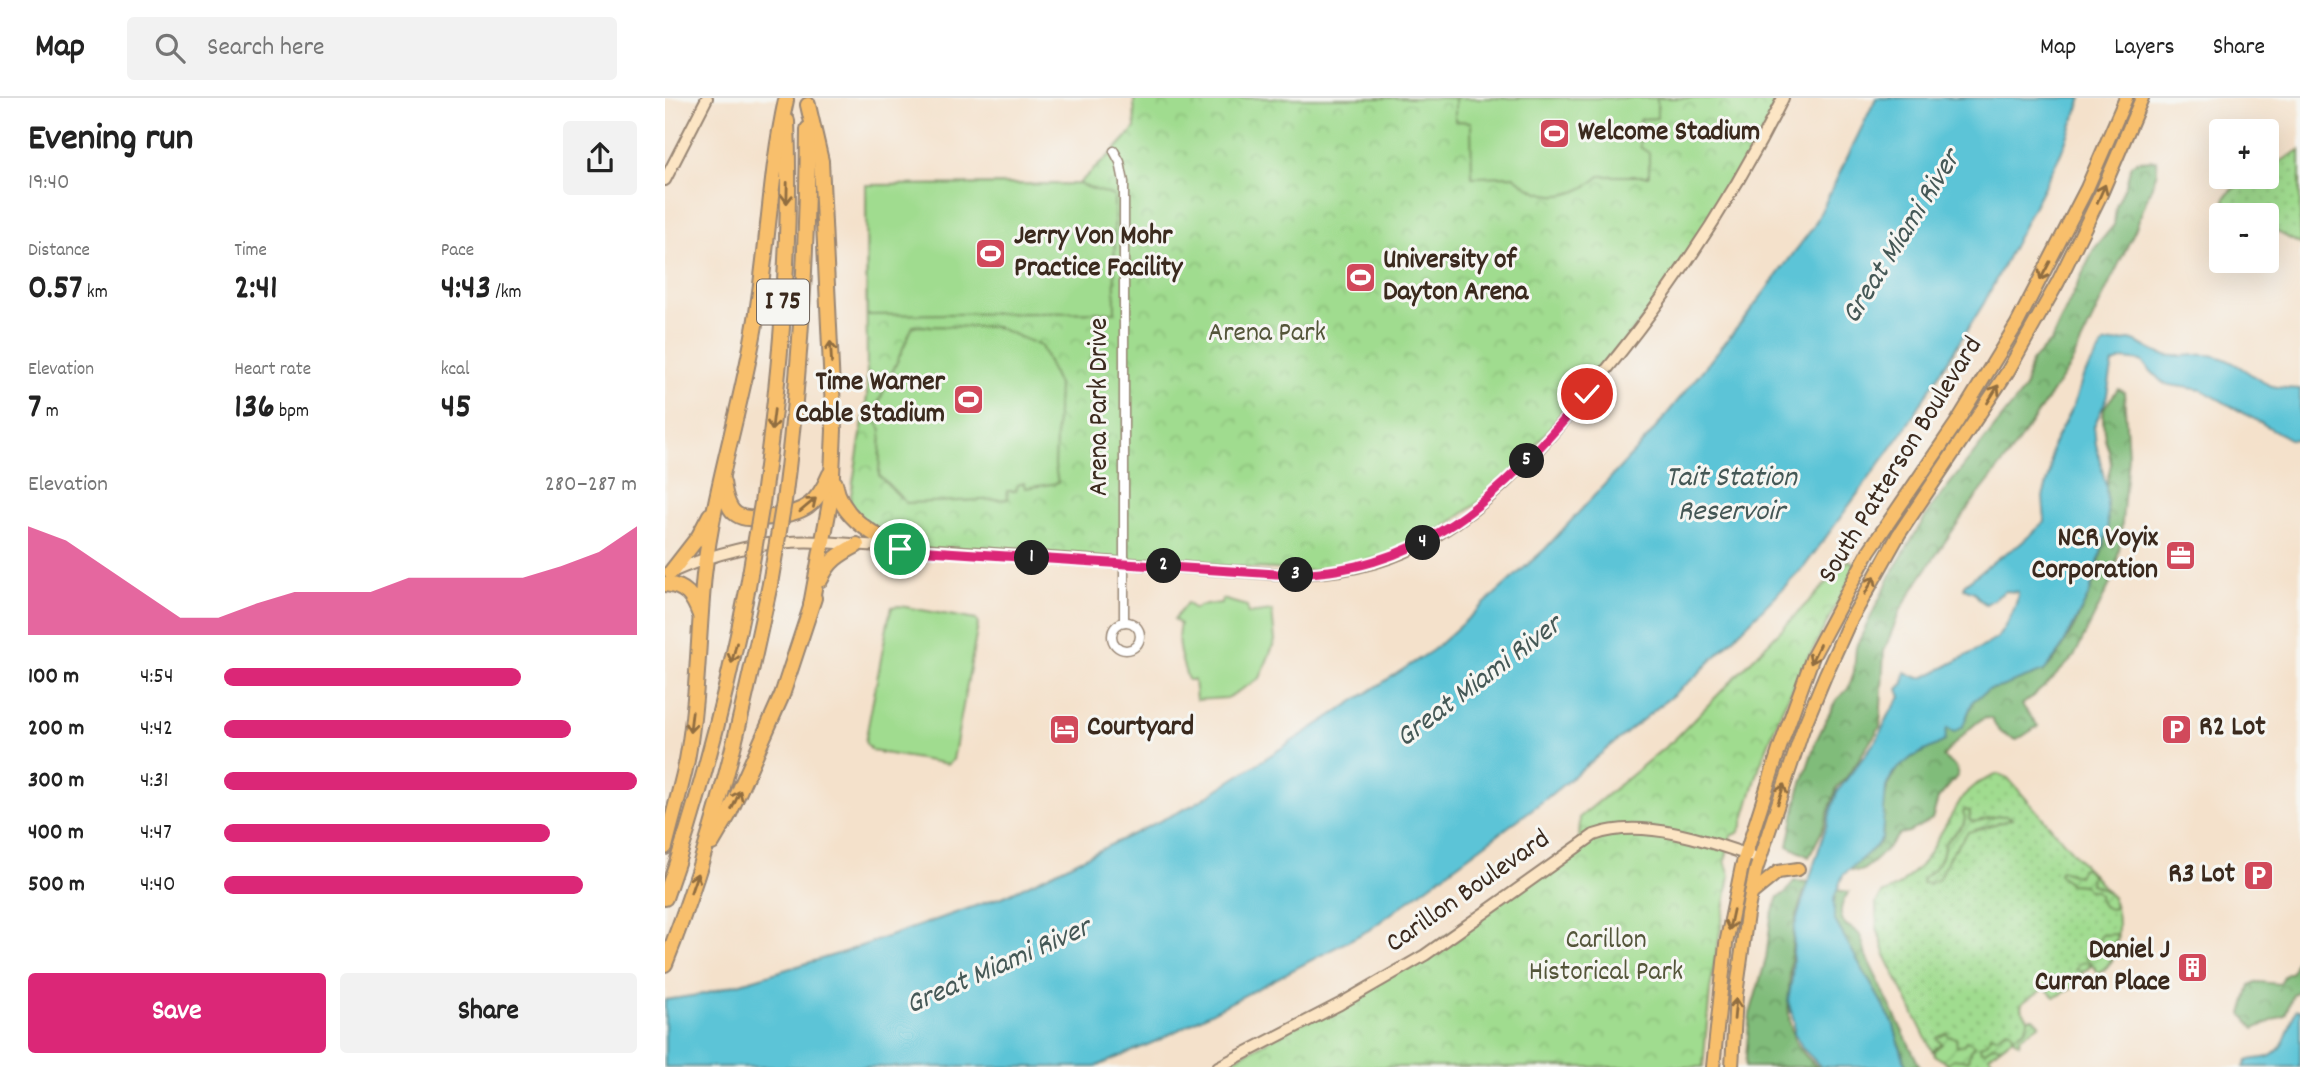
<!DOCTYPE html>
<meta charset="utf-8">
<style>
:root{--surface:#fff;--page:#f2f2f2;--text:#222;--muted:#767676;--line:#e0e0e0;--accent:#db2777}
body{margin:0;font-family:Dekko,sans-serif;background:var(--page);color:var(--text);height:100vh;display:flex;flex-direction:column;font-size:26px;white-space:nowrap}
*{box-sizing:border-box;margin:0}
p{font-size:23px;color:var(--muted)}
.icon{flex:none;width:38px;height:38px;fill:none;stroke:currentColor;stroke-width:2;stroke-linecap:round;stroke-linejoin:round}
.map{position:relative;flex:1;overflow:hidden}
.details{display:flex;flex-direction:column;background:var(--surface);width:665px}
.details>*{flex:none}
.controls{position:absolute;left:1544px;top:21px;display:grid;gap:14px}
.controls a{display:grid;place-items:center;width:70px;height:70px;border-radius:7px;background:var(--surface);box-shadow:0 7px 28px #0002;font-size:35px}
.pin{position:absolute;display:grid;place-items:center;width:60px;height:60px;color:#fff;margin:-30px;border:4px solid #fff;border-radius:50%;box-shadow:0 2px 7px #0007}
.km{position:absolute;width:35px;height:35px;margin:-18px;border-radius:50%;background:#222;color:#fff;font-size:19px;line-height:35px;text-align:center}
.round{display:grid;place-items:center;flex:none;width:74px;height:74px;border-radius:7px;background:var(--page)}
.summary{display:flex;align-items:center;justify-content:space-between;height:119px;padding:0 28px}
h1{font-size:38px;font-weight:800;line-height:52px}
.metrics{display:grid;grid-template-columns:repeat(3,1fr);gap:10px;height:119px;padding:7px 28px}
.metrics div{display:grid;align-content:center}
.metrics b{font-size:35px;font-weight:800}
.metrics small{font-size:19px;font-weight:400}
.metrics p{font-size:19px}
.chart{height:196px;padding:14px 28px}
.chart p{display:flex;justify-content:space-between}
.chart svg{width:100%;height:126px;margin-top:7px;fill:var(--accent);opacity:.7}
.action{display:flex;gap:14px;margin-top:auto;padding:14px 28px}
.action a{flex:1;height:80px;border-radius:7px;background:var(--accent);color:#fff;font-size:28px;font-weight:800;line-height:80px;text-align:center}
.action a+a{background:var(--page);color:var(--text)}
ul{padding:0 28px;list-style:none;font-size:23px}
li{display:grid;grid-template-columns:112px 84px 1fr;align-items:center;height:52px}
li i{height:18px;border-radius:9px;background:var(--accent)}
header{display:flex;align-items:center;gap:42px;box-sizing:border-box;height:98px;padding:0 35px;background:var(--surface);border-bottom:2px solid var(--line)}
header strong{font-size:33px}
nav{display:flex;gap:38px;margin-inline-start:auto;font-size:24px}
.search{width:490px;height:63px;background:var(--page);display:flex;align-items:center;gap:18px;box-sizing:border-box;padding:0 24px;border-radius:7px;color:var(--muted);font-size:26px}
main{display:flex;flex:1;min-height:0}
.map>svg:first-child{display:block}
.grass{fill:url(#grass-dots);stroke:#6e8356;stroke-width:2}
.forest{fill:url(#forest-crowns);stroke:#5e734c;stroke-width:2}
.park{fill:url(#park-crowns);stroke:#6e8356;stroke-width:2}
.garden{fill:url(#garden-furrows);stroke:#6e8356;stroke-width:2}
.pitch{fill:#a0dc8f;stroke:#6e8356;stroke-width:2}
.water{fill:#5bc4d7;stroke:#4b777a;stroke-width:2}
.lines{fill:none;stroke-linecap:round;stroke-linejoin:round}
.street-casing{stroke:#988674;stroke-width:11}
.secondary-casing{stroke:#988674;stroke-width:14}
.primary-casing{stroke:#988674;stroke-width:16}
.highway-casing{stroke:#988674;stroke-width:18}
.street{stroke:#fff;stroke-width:8}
.secondary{stroke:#fce5c4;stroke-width:10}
.primary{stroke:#f8bf6c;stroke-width:12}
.highway{stroke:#f8bf6c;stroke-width:14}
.highway-bridge-casing{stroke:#988674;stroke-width:18;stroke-linecap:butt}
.highway-bridge{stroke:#f8bf6c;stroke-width:14}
.oneway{stroke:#906d41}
.route-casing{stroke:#fff;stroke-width:14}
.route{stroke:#db2777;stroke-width:9}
.labels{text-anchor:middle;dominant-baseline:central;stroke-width:6;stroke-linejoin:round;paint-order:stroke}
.shield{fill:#f6f6f2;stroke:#73675e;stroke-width:2}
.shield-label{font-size:26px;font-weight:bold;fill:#3b2a1e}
.poi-label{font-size:28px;font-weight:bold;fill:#3b2a1e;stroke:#f6f6f2;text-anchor:start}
.park-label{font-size:28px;fill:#54563a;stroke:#f6f6f2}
.street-label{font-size:28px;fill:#3b2a1e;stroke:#f6f6f2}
.water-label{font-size:30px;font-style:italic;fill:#455856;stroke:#f6f6f2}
</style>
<header>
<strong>Map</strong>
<div class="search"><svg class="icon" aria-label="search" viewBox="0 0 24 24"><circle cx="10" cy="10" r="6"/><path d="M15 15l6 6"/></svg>Search here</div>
<nav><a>Map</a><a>Layers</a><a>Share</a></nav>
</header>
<main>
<section class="details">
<div class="summary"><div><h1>Evening run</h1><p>19:40</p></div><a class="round"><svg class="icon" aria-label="share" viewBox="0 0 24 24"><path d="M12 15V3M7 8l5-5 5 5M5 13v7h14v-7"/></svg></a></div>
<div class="metrics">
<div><p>Distance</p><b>0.57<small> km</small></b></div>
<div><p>Time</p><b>2:41</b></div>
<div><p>Pace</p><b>4:43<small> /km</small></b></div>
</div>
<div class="metrics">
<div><p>Elevation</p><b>7<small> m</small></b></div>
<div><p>Heart rate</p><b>136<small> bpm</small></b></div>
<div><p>kcal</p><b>45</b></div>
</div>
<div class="chart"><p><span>Elevation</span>280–287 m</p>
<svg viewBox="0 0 160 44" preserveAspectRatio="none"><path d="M0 44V6L10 11L20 20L30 29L40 38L50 38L60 33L70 29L80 29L90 29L100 24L110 24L120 24L130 24L140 20L150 15L160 6V44z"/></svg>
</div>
<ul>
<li><b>100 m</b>4:54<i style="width:72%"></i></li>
<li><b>200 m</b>4:42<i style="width:84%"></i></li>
<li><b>300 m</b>4:31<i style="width:100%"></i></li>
<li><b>400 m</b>4:47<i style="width:79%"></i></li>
<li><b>500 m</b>4:40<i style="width:87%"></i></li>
</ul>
<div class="action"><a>Save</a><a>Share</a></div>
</section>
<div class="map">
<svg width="1635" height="969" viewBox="0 0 1635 969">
<defs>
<pattern id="grass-dots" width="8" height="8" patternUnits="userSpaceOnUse" patternTransform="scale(1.75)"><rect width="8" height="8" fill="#a0dc8f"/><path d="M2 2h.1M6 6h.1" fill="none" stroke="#8bbd7b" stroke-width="1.8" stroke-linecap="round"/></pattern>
<pattern id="forest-crowns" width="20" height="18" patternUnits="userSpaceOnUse" patternTransform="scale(1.75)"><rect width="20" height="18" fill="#80bc7a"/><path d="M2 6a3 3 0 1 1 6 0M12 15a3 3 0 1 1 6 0" fill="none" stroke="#6a9963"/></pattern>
<pattern id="park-crowns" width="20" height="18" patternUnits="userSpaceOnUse" patternTransform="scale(1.75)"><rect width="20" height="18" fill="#a0dc8f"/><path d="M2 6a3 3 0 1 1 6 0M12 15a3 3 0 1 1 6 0" fill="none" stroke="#8bbd7b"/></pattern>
<pattern id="garden-furrows" width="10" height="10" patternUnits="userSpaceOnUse" patternTransform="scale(1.75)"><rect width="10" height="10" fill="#a0dc8f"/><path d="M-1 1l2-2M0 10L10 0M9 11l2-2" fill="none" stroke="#8bbd7b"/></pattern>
</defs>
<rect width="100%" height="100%" fill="#f6f6f2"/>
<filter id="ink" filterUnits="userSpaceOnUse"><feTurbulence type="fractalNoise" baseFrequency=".0143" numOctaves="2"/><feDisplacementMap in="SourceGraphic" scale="14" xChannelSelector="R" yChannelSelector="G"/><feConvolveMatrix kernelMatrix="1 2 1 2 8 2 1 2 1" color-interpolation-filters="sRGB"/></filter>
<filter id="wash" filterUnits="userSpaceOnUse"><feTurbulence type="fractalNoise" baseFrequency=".00686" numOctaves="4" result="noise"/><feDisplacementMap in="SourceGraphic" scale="28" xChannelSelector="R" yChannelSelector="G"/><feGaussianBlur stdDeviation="1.57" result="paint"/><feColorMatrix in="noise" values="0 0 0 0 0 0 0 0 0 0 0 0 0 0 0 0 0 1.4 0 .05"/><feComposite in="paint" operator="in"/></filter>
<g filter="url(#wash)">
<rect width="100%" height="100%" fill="#f4e1cb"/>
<g class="grass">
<path d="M1635 52V146L1601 128V117H1581L1561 109 1559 102C1566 88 1586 79 1601 79V72Z"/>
<path d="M1333 676 1343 680 1447 799C1456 815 1454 846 1447 863 1444 868 1439 872 1435 875L1427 867 1415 877 1411 888C1404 891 1396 898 1389 899L1380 890 1357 905 1356 910 1363 920V928L1324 958 1330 966 1328 968 1285 969 1267 953 1221 859 1212 829 1211 805 1217 796 1234 788 1258 765 1298 698 1313 685Z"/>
</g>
<g class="forest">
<path d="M1491 62 1492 74 1470 132 1405 268 1345 356 1303 410 1254 482 1235 513 1219 553 1215 629 1181 680 1172 689 1157 733 1144 759 1123 748 1134 694 1151 643 1171 602 1183 591 1189 574 1191 549 1229 471 1265 411 1359 292 1366 264 1386 243 1429 151 1449 127 1451 108 1461 86 1466 67 1473 63Z"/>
<path d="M1453 291 1459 294 1463 358 1455 446 1449 478 1409 559 1380 588 1357 607 1373 628 1352 642C1340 638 1332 634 1327 621 1321 620 1321 620 1316 622 1310 624 1281 654 1278 659L1291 669 1293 677 1273 701 1267 721 1244 734 1234 736C1229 744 1203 771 1195 773 1191 773 1187 772 1183 771 1193 761 1209 754 1216 742 1220 734 1217 724 1218 715 1221 669 1240 661 1280 643V632L1287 631 1301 621 1308 603 1323 592 1336 589 1379 573 1392 559 1409 529 1428 487 1443 430 1441 388 1446 366 1444 353 1440 342 1438 321 1439 310Z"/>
<path d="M1129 783 1143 784C1129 816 1127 841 1125 875 1124 898 1121 911 1127 934 1130 948 1143 961 1153 969H1080L1085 916 1101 861 1106 819 1113 799 1121 795Z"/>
<path d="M1171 792 1184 794C1177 803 1172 816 1180 826 1184 830 1190 831 1194 836 1198 842 1199 851 1201 858L1255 969H1241L1228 925 1169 821 1168 812Z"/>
<path d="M1635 850V891L1628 897 1620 917 1589 931 1577 916 1585 888 1593 884 1615 886 1619 878 1627 874Z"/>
</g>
<g class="park">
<path d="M469 0H1118L1005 189 836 388 755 447 664 474 250 452 183 415 202 299 201 87 413 86 449 53 470 30Z"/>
<path d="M1184 462 1192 467 1118 609 1095 667 1077 728 1073 735 1066 738 1060 763 1065 777 1045 892 1038 969H553L717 883 914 745 915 719 1010 641Z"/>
</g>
<g class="garden">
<path d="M1300 712 1305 713 1304 721 1308 724C1320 722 1334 715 1345 719L1347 721 1303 734 1284 759 1274 781 1264 786 1257 785 1258 780 1268 772 1277 759 1280 745 1299 726 1300 719 1298 714Z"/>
<path d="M1421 770 1426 776 1425 786C1437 789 1447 795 1450 808L1447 811C1438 811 1434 804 1434 796L1428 792H1422L1419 787 1405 786 1394 776 1396 772 1413 778 1416 771Z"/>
<path d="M1452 836C1450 853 1449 866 1433 875L1428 867 1419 873 1411 872 1414 866 1419 864 1426 867V864L1421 861V858L1431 852 1436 837Z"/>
<path d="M1363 920H1369L1375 926 1355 940 1354 945 1347 940 1335 949 1329 947 1320 953H1316L1315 948 1323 944 1325 937 1332 939 1342 931 1346 932 1348 938C1357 935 1364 931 1363 920Z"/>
<path d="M1282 935 1283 938 1291 940 1292 949 1298 947 1301 943 1307 945 1309 948 1305 953 1303 963 1288 961 1282 965 1269 957V952L1277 946 1272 940Z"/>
</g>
<g class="pitch">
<path d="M790 0H992V20L975 21V49L984 55V78H935C907 103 877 104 849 78L807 79 806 24 790 23Z"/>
<path d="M413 86 449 98 450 214 202 217 201 87Z"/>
<path d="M248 228 331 229 376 248 393 287 390 368 393 385 360 390 359 385 352 387 351 393H342L343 401 241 405 214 377 216 332 208 317Z"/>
<path d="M557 501 582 508 583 516 607 513 610 543 595 580 562 600 531 602 529 582H523C517 564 510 545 515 526L509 521 522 505 529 511 534 508 556 505Z"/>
<path d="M235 508 311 522 313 527 288 662 283 666 207 653 200 644 224 519 227 509Z"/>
</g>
<g class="water">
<path d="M1211 0H1417L1396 55 1319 205 1238 334 1139 469 1030 579 878 703 704 832 494 942 430 969H0V902L39 896 176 855 342 797 530 706 768 552 880 451 985 337 1080 220 1149 128Z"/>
<path d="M1464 242C1477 244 1485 254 1499 257 1517 261 1536 253 1554 259 1573 264 1585 278 1602 286 1612 291 1624 290 1635 291V342L1625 341 1537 292 1499 286 1476 263 1459 261 1448 265 1441 302 1429 328 1431 346 1441 388 1443 430 1424 497 1395 553 1379 573 1336 589 1323 592 1308 603 1298 628 1289 634 1282 630 1280 643 1247 659 1228 675 1221 689 1217 739 1211 748 1178 777 1169 800V821L1228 925 1241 969H1156L1138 951 1129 935V923L1123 903 1127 880 1129 830 1172 694 1212 641 1226 613 1236 599 1233 591 1239 585 1240 574C1245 576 1250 580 1256 580 1261 580 1330 543 1333 539 1341 527 1353 509 1353 494L1341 493 1321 506 1315 502 1309 494 1299 490V487L1334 459 1354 447 1380 424 1378 399 1385 375 1387 348 1408 308 1418 279 1439 246Z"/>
<path d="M1631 912H1635V969H1579L1582 963C1589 960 1596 961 1603 959 1621 953 1624 926 1631 912Z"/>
</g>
</g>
<g filter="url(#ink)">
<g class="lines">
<defs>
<g id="street">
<path d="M449 53 455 64 459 84V524"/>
<circle cx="461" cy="538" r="14"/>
</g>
<g id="secondary">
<path d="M0 82 42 0"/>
<path d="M7 474C56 452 104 441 158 444L611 476C660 477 710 470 754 447 814 416 862 366 905 315 989 219 1061 114 1118 0"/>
<path d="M553 969 675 906 760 857 929 737C978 719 1047 744 1095 761"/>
</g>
<g id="primary">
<path d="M1086 796 1113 774 1133 771"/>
<path d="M1048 969 1061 846 1077 768 1114 652 1148 558 1204 453 1292 324 1352 226 1422 90 1461 0"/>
<path d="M1067 969 1071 897 1082 816 1091 772 1138 631 1160 578 1183 527 1234 436 1343 273 1393 184 1436 96 1477 0"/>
</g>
<g id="highway">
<path d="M143 7 156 63 169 332 166 399 146 507"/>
<path d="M58 384C63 420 73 423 107 419 139 415 152 407 165 376"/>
<path d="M170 385C176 420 207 435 235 451"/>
<path d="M119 403C135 279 142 155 143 31"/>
<path d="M97 405C115 279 127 151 122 23"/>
<path d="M6 474 34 438 45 417"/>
<path d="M156 481C163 463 175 456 192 447"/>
<path d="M0 486C21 488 28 498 35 517"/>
<path d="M47 745 64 716 117 597 149 500"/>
<path d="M0 749C7 720 16 691 22 662 33 601 33 538 39 477 48 396 74 318 88 238 103 160 104 79 121 2"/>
<path d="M0 800C36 698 62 594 83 488"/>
<path d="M0 866C49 744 78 614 105 486"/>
</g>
</defs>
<use href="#street" class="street-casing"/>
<use href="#secondary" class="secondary-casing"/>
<use href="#primary" class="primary-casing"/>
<use href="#highway" class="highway-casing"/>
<use href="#street" class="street"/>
<use href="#secondary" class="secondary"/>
<use href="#primary" class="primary"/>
<use href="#highway" class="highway"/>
<defs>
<g id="highway-bridge">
<path d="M105 486 119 403"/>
<path d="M83 488 97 405"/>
</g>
</defs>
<use href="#highway-bridge" class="highway-bridge-casing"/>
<use href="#highway-bridge" class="highway-bridge"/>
</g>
<defs><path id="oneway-shaft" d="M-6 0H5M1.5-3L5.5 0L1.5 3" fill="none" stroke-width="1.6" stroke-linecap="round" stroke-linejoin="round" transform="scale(1.75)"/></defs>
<g class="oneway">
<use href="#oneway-shaft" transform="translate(122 95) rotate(91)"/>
<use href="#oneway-shaft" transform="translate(1436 96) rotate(-66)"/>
<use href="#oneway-shaft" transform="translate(1380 173) rotate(118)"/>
<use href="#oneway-shaft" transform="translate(166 254) rotate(-93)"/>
<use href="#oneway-shaft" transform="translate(1328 296) rotate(-58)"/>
<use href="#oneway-shaft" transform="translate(108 322) rotate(97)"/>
<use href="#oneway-shaft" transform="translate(143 407) rotate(-40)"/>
<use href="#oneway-shaft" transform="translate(1205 487) rotate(-61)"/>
<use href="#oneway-shaft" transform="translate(69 555) rotate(104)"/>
<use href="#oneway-shaft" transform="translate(1150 556) rotate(115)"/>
<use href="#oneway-shaft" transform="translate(26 624) rotate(97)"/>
<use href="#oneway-shaft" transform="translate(1116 696) rotate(-72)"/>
<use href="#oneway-shaft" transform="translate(71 702) rotate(-65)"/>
<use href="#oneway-shaft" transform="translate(29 785) rotate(-71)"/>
<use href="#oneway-shaft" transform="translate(1066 822) rotate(102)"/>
<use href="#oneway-shaft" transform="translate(1070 911) rotate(-85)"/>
</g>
</g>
<g class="lines" filter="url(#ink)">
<defs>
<path id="route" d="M235 451 611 476C758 478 832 400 922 296"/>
</defs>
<use href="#route" class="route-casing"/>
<use href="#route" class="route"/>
</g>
<defs>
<symbol id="stadium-square" viewBox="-11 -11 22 22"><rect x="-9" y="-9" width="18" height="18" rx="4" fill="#d1495b" stroke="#f6f6f2"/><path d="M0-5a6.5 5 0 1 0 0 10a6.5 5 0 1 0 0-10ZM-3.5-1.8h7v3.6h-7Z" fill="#fff"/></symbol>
<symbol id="office-square" viewBox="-11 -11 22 22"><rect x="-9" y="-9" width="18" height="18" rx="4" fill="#d1495b" stroke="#f6f6f2"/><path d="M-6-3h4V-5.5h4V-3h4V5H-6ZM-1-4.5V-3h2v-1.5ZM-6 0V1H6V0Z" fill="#fff"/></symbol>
<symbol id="hotel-square" viewBox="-11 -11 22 22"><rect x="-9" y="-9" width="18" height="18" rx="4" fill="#d1495b" stroke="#f6f6f2"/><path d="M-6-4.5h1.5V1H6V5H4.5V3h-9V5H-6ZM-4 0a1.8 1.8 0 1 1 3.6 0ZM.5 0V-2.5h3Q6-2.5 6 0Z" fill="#fff"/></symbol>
<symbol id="parking-square" viewBox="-11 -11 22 22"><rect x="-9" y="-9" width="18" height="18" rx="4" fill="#d1495b" stroke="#f6f6f2"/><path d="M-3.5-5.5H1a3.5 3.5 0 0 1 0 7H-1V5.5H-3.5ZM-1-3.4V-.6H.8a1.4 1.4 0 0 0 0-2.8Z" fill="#fff"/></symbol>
<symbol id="building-square" viewBox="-11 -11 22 22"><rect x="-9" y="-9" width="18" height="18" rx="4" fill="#d1495b" stroke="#f6f6f2"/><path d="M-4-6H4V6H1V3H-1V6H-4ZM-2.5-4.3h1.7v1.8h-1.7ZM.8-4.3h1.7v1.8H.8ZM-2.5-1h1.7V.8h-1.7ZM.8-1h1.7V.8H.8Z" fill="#fff"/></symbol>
</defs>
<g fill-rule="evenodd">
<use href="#stadium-square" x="872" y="18" width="35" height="35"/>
<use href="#stadium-square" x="308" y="138" width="35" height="35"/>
<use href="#stadium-square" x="678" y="162" width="35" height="35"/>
<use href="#stadium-square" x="286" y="284" width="35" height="35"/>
<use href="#office-square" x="1498" y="440" width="35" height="35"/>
<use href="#hotel-square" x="382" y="614" width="35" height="35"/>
<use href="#parking-square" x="1494" y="614" width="35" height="35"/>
<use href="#parking-square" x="1576" y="760" width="35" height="35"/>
<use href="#building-square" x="1510" y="852" width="35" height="35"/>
</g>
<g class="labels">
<rect class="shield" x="92" y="181.5" width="52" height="45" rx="5"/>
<g class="shield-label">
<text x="118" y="204">I 75</text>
</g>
<g class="poi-label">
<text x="913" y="36">Welcome Stadium</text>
<text x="349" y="140">Jerry Von Mohr<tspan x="349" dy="32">Practice Facility</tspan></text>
<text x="718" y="164">University of<tspan x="718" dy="32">Dayton Arena</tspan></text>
<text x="280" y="286" text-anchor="end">Time Warner<tspan x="280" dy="32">Cable Stadium</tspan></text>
<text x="1493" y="442" text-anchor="end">NCR Voyix<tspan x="1493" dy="32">Corporation</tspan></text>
<text x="422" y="631">Courtyard</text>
<text x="1534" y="631">R2 Lot</text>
<text x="1570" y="778" text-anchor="end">R3 Lot</text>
<text x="1505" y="854" text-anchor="end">Daniel J<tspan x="1505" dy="32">Curran Place</tspan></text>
</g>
<g class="park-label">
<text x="602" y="237">Arena Park</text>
<text x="941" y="844">Carillon<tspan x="941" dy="32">Historical Park</tspan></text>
</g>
<g class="street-label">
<text transform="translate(436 309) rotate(-90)">Arena Park Drive</text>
<text transform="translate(1237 363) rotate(-58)">South Patterson Boulevard</text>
<text transform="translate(804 795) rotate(-35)">Carillon Boulevard</text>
</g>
<g class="water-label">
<text transform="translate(1238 140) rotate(-58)">Great Miami River</text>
<text x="1066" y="381">Tait Station<tspan x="1066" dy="34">Reservoir</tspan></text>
<text transform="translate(815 585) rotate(-37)">Great Miami River</text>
<text transform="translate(334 870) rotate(-24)">Great Miami River</text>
</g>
</g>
</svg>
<div class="controls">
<a>+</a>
<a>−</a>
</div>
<div class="pin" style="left:235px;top:451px;background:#1e9e55"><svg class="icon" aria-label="arrive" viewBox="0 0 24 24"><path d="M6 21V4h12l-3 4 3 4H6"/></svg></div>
<div class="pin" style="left:922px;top:296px;background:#d93025"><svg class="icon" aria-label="check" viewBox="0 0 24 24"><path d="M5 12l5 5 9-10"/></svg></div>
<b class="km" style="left:367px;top:460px">1</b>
<b class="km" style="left:499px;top:468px">2</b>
<b class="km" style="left:631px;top:477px">3</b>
<b class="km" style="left:758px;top:445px">4</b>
<b class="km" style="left:862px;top:363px">5</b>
</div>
</main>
